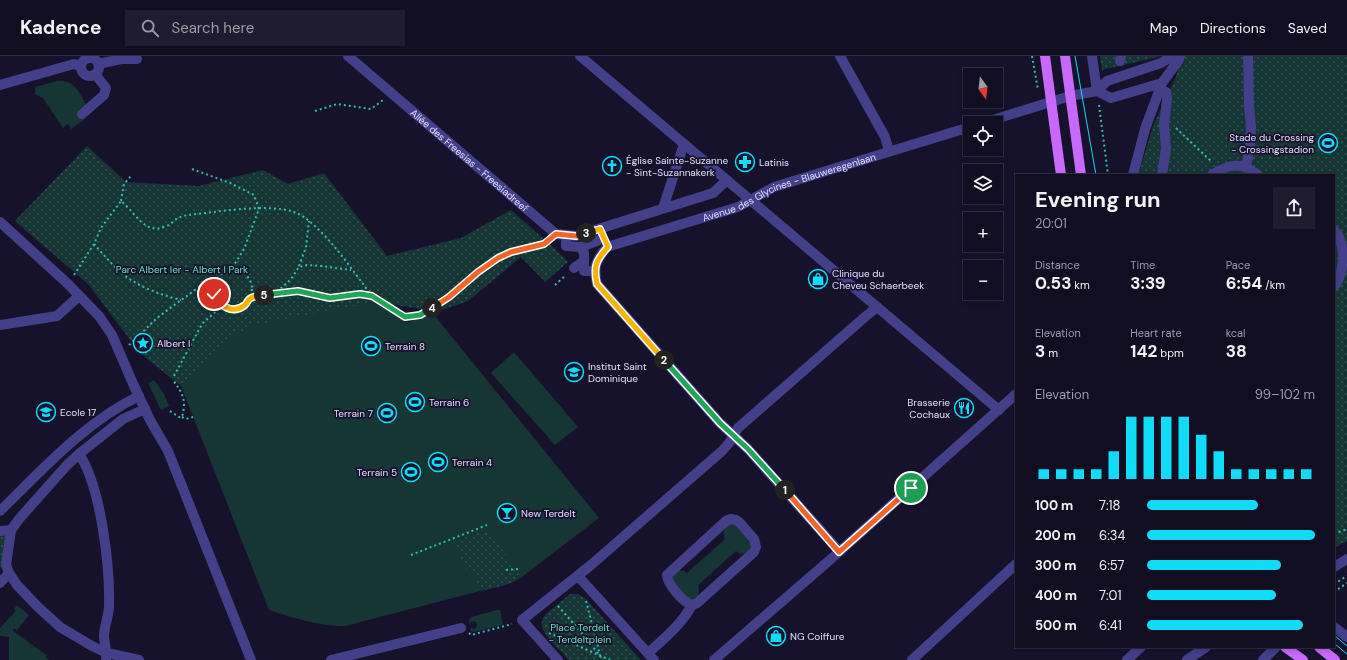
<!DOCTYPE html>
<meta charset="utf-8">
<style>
:root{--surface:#110e21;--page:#1e1c2e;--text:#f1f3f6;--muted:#9c9ca5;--line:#302e3f;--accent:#10dcf8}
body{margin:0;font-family:"DM Sans",sans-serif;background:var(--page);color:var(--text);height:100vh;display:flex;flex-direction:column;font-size:15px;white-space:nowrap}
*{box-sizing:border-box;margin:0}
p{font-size:13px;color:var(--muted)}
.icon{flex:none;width:22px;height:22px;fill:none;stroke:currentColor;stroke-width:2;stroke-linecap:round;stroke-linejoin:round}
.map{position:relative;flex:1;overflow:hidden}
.sheet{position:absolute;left:1015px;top:118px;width:320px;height:474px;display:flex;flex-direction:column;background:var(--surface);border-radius:0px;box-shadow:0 2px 6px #0003,0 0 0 1px var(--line)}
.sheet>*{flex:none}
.needle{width:26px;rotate:165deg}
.fabs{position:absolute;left:963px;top:12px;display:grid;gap:8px}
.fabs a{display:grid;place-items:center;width:40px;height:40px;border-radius:0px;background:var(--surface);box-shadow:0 2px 6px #0003,0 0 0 1px var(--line);font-size:20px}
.pin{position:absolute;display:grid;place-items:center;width:34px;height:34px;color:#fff;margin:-17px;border:2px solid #fff;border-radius:50%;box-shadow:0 1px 4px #0007}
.km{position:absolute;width:20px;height:20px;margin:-10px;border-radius:50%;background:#222;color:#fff;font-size:11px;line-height:20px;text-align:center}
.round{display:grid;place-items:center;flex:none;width:42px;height:42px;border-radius:0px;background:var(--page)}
.summary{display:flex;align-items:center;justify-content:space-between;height:68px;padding:0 20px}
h1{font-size:22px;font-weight:700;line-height:30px}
.figures{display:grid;grid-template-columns:repeat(3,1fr);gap:6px;height:68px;padding:4px 20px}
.figures div{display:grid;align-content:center}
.figures b{font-size:17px;font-weight:700}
.figures small{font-size:11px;font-weight:400}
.figures p{font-size:11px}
.chart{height:112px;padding:8px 20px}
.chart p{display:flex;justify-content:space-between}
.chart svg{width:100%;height:72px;margin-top:4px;stroke:var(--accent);stroke-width:6}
ul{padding:0 20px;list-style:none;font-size:13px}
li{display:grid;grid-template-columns:64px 48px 1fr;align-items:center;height:30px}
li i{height:10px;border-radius:5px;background:var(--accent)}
header{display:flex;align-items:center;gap:24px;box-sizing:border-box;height:56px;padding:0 20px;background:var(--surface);border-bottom:1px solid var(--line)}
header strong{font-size:19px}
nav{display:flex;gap:22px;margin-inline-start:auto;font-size:14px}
.search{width:280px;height:36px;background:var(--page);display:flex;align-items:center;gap:10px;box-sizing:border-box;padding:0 14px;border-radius:0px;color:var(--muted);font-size:15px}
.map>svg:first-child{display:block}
.green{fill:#153635}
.park{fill:url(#park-dots)}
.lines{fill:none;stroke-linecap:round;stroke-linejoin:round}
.path{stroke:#35bbb6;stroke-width:2;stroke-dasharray:2 3;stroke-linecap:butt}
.minor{stroke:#433f89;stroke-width:10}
.major{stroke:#c769fb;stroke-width:10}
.tram{stroke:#10dcf8;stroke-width:1}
.split-1-casing{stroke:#fff;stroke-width:8}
.split-2-casing{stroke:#fff;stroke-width:8}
.split-3-casing{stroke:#fff;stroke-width:8}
.split-4-casing{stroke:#fff;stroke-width:8}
.split-5-casing{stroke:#fff;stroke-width:8}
.split-6-casing{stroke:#fff;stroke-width:8}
.split-1{stroke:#f0652b;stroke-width:5}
.split-2{stroke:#22a559;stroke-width:5}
.split-3{stroke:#f5b400;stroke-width:5}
.split-4{stroke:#f0652b;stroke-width:5}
.split-5{stroke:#22a559;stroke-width:5}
.split-6{stroke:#f5b400;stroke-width:5}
.labels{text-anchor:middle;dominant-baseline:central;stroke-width:3.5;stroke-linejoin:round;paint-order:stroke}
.poi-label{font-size:10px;fill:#e2defe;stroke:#17122c;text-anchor:start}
.street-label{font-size:10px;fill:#e2defe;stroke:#17122c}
.park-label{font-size:10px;fill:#6adec3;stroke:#17122c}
</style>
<header>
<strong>Kadence</strong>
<div class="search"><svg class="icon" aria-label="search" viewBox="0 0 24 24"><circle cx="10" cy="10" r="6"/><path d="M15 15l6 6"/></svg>Search here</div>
<nav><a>Map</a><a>Directions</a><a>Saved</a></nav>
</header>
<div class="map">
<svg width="1347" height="604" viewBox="0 0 1347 604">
<defs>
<pattern id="park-dots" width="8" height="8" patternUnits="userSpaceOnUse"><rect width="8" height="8" fill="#153635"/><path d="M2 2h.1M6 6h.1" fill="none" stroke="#375353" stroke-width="1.8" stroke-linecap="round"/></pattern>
</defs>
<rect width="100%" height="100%" fill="#17122c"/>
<g class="green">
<path d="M57 25C75 24 78 35 86 48L78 54 85 63 71 73 68 68 63 72 43 42 35 38V31Z"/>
<path d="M337 245 374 246 409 267 430 254 599 462 523 520 511 527 345 570C318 570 294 562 269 554L181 330 225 285 254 269Z"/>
<path d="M514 296 578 371 555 389 491 317Z"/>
<path d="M154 324 164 338 169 350 161 354 148 327Z"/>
<path d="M733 468 736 470 751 486V492C746 498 742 500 736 495L698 529 699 534 698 540 691 544 672 527 671 521 679 514 684 515 687 517 725 483C722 476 724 469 733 468Z"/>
<path d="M17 549 29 559 17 574 14 572 13 575 45 598 47 600 46 602 49 604H9V581L0 580V572L16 555 14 553Z"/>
<path d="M497 554H500L503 567 502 569 474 576 471 575V571L473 573 476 572 477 569 476 566 474 565 471 566 470 568 469 565 471 561Z"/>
</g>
<g class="park">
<path d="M1100 0H1162L1102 14Z"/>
<path d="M1181 0H1347V485L1334 492V119H1138L1153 70 1177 18Z"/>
<path d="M87 90 126 126 199 130 263 114 288 128 324 117 387 200 461 182 511 154 554 192 568 206 545 226 521 201 468 245 433 257 430 254 374 246 254 269 225 285 181 330 140 297 89 229 15 165Z"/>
<path d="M486 473 523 520C512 529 495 531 481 535L472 513 466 514 455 485Z"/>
<path d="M0 478 6 479 2 511 0 512Z"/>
<path d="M570 538H578L586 543 641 604H569C562 596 544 580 542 571 541 566 543 562 546 558Z"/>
</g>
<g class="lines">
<g class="path">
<path d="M1032 0 1038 34"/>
<path d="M1099 49 1108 119"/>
<path d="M315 55 337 48 371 53 383 44"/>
<path d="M1176 72 1212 106"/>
<path d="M192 113 230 127 254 139 259 153 244 193 231 214"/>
<path d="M121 145 124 128 131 120"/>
<path d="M94 188C101 196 109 205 117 213 135 230 158 238 181 244"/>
<path d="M299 210 306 191 309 165"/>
<circle cx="233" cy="233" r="19"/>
<path d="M74 219 94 188 101 172 121 145C136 157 145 180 166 170 170 169 171 167 174 165 178 161 183 160 188 159 217 156 268 147 294 156 320 165 355 218 372 240"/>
<path d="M555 229 566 219"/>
<path d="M277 236 291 223 299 211 307 209 321 210 351 214"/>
<path d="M250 242 261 239 288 235H298L330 243 360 238 372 240 405 261 420 259 449 241 478 216 498 202 511 196 544 188 549 184"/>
<path d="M129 289 157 262 181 244 205 227H214"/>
<path d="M174 320 202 268 222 250"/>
<path d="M170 355 179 361H182C187 343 182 337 173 324"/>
<path d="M182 361 186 363 193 361"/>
<path d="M1334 478 1347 473"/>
<path d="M411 499 487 469"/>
<path d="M506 514 518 513 520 511"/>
<path d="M1334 528 1347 520"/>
<path d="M1334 536 1347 527"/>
<path d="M586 545 600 599"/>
<path d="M558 550 588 584 603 604"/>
<path d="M469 577 471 579 512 568"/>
<path d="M549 577 610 604"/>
</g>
<g class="minor">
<path id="s1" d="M348 0 556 178 576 180 713 137 727 124"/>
<path d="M580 0 999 354"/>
<path d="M840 0 885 81 889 95"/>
<path d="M1092 0 1097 35"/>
<circle cx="90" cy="11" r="9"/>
<path d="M1120 5 1121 0"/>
<path d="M98 8 121 3H137"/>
<path d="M0 29 74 8 81 10"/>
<path d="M1097 35 1107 25 1161 7 1173 0"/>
<path d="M1097 35 1111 42 1162 27"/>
<path d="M82 58 104 39 106 32 95 18"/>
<path d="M983 67 1070 40 1097 35"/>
<path d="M1246 111 1250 90 1251 71 1249 49 1248 0"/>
<path d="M1133 119 1145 73 1162 27 1178 5 1180 0"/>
<path d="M1162 119 1166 92 1164 69 1167 43 1166 36"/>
<path d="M1212 119C1230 107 1241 106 1258 119"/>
<path d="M663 152 684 88"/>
<path d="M0 166 67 227 99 260 112 279 134 330 150 364 168 395 251 604"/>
<path d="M1334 174C1347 188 1345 216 1334 231"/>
<path d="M566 185V190L581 191 599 184"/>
<path d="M581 191 584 197V215H590"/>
<path d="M574 212 584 205"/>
<path d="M0 269 57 260 79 240"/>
<path d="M79 398C101 430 110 511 109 550 109 560 104 570 104 580 104 588 108 595 106 604"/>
<path d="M0 455C42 414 85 366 139 340"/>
<path d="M0 475 11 474"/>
<path id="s2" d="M839 495 748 393 720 367 597 228C593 211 596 204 607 191L738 151 774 131 970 71"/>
<path d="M1334 511 1347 503"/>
<path d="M578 520 654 604"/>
<path d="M0 527 9 517"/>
<path d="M1334 571 1347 581"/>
<path d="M648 597C665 582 681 569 692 549L697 547 754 496 756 491 754 483 740 467 736 464 731 463 726 465 667 519C667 528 683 546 692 549"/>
<path d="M139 604 107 597 92 590 60 571 38 551 17 529 9 517 6 509 11 474 20 462 67 409 79 398 123 363 145 353"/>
<path d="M331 604 461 572"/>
<path d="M558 604 522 564 591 509 722 395 729 387 738 372 866 260 877 251"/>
<path d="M714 604 831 503 1016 338"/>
<path d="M912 604 1016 508"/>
<path d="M1127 604 1141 591"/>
<path d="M1187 604 1206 591"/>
<path d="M1263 604 1276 591"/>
</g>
<g class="major">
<path d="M1045 0 1061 119"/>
<path d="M1065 0 1081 119"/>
<path d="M1285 591 1303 604"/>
<path d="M1319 591 1335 604"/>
</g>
<g class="tram">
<path d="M1075 0 1096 119"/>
<path d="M1334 579 1347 590"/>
<path d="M1335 588 1347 598"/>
</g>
</g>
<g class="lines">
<defs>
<path id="split-1" d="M785 434 839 496 911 432"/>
<path id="split-2" d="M664 304 720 367 748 393 785 434"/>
<path id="split-3" d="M586 177 600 173 608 191C596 204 593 211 597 228L664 304"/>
<path id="split-4" d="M432 252 449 241 478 216 498 202 511 196 544 188 556 178 576 180 586 177"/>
<path id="split-5" d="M264 239 298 235 330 242 360 238 372 240 405 261 420 259 432 252"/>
<path id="split-6" d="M214 238C220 250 232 259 245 249 247 247 248 243 251 242 255 240 260 239 264 239"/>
</defs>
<use href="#split-1" class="split-1-casing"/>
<use href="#split-2" class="split-2-casing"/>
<use href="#split-3" class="split-3-casing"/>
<use href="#split-4" class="split-4-casing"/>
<use href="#split-5" class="split-5-casing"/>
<use href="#split-6" class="split-6-casing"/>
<use href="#split-1" class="split-1"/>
<use href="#split-2" class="split-2"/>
<use href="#split-3" class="split-3"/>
<use href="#split-4" class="split-4"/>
<use href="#split-5" class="split-5"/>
<use href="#split-6" class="split-6"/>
</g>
<defs>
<symbol id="stadium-ring" viewBox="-11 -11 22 22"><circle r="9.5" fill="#17122c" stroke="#10dcf8" stroke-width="1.5"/><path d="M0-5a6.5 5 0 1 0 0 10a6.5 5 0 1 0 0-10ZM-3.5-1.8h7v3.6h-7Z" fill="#10dcf8"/></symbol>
<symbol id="pharmacy-ring" viewBox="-11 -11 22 22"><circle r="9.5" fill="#17122c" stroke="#10dcf8" stroke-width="1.5"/><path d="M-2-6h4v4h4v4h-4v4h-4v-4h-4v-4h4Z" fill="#10dcf8"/></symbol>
<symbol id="church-ring" viewBox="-11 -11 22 22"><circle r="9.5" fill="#17122c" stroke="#10dcf8" stroke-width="1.5"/><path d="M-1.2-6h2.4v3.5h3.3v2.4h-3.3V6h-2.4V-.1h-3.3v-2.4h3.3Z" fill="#10dcf8"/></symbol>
<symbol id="shop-ring" viewBox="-11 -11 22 22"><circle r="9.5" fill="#17122c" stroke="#10dcf8" stroke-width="1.5"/><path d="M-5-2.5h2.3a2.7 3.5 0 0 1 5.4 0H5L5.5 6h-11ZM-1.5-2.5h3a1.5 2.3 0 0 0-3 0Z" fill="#10dcf8"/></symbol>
<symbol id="sight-ring" viewBox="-11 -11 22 22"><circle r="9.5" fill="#17122c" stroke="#10dcf8" stroke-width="1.5"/><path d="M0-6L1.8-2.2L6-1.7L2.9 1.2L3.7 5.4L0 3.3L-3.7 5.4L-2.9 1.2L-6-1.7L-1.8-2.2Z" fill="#10dcf8"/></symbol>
<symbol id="school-ring" viewBox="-11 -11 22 22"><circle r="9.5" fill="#17122c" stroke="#10dcf8" stroke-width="1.5"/><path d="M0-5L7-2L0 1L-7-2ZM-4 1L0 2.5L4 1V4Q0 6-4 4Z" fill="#10dcf8"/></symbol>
<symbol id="restaurant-ring" viewBox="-11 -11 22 22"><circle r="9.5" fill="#17122c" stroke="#10dcf8" stroke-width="1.5"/><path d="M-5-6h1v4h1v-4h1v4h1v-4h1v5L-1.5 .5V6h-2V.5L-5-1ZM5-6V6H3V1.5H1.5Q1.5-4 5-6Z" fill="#10dcf8"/></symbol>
<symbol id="bar-ring" viewBox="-11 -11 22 22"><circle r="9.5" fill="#17122c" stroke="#10dcf8" stroke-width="1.5"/><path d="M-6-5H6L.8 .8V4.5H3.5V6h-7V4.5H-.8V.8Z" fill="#10dcf8"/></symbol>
</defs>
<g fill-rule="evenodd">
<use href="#stadium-ring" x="1317" y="76" width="22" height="22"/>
<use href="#pharmacy-ring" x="734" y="95" width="22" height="22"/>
<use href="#church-ring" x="601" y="99" width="22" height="22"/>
<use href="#shop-ring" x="807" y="212" width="22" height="22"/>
<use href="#sight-ring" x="132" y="276" width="22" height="22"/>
<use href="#stadium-ring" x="360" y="279" width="22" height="22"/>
<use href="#school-ring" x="563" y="305" width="22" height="22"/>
<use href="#stadium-ring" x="404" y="335" width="22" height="22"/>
<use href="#restaurant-ring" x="953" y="341" width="22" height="22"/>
<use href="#school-ring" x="35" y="345" width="22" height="22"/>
<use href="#stadium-ring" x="376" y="346" width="22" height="22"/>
<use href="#stadium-ring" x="427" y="395" width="22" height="22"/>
<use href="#stadium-ring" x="400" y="405" width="22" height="22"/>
<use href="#bar-ring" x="496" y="446" width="22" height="22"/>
<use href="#shop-ring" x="765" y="569" width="22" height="22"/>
</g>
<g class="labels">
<g class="poi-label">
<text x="1314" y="81" text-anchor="end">Stade du Crossing<tspan x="1314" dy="12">- Crossingstadion</tspan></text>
<text x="626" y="104">Église Sainte-Suzanne<tspan x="626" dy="12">- Sint-Suzannakerk</tspan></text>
<text x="759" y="106">Latinis</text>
<text x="832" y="217">Clinique du<tspan x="832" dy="12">Cheveu Schaerbeek</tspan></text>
<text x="157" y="287">Albert I</text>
<text x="385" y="290">Terrain 8</text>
<text x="588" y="310">Institut Saint<tspan x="588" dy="12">Dominique</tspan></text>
<text x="429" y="346">Terrain 6</text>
<text x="950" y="346" text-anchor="end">Brasserie<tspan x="950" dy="12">Cochaux</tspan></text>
<text x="60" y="356">Ecole 17</text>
<text x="373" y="357" text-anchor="end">Terrain 7</text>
<text x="452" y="406">Terrain 4</text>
<text x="397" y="416" text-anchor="end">Terrain 5</text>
<text x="521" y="457">New Terdelt</text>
<text x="790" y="580">NG Coiffure</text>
</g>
<g class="street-label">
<text stroke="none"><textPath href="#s1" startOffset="160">Allée des Freesias - Freesiadreef</textPath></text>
<text stroke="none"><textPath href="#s2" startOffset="593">Avenue des Glycines - Blauweregenlaan</textPath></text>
</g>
<g class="park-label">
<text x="182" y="213">Parc Albert Ier - Albert I Park</text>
<text x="580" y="571">Place Terdelt<tspan x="580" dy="12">- Terdeltplein</tspan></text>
</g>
</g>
</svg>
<div class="fabs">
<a><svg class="needle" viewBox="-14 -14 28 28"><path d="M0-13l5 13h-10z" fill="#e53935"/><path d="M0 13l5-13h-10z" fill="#9c9ca5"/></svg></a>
<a><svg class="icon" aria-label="locate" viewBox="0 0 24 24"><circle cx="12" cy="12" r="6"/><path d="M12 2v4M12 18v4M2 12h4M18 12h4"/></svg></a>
<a><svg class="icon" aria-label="layers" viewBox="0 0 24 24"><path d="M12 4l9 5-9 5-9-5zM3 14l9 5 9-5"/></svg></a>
<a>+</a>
<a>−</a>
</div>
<div class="pin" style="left:911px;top:432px;background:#1e9e55"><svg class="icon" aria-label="arrive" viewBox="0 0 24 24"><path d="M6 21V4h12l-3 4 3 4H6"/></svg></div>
<div class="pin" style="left:214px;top:238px;background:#d93025"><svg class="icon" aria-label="check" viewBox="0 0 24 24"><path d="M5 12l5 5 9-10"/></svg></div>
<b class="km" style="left:785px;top:434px">1</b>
<b class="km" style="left:664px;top:304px">2</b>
<b class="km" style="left:586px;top:177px">3</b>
<b class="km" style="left:432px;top:252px">4</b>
<b class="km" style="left:264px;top:239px">5</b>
<section class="sheet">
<div class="summary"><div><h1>Evening run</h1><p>20:01</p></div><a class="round"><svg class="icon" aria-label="share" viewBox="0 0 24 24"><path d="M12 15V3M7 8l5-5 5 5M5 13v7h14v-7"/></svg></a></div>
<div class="figures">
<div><p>Distance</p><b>0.53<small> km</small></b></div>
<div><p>Time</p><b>3:39</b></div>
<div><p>Pace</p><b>6:54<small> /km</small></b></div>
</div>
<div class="figures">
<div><p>Elevation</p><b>3<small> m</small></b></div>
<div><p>Heart rate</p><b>142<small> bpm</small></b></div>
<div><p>kcal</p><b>38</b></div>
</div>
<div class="chart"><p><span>Elevation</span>99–102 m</p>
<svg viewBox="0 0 160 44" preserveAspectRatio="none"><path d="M5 44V38M15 44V38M25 44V38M35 44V38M45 44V27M55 44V6M65 44V6M75 44V6M85 44V6M95 44V17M105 44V27M115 44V38M125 44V38M135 44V38M145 44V38M155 44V38"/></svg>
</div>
<ul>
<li><b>100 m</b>7:18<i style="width:66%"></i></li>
<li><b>200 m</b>6:34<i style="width:100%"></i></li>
<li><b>300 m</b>6:57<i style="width:80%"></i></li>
<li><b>400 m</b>7:01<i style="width:77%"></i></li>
<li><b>500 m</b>6:41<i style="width:93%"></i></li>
</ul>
</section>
</div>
